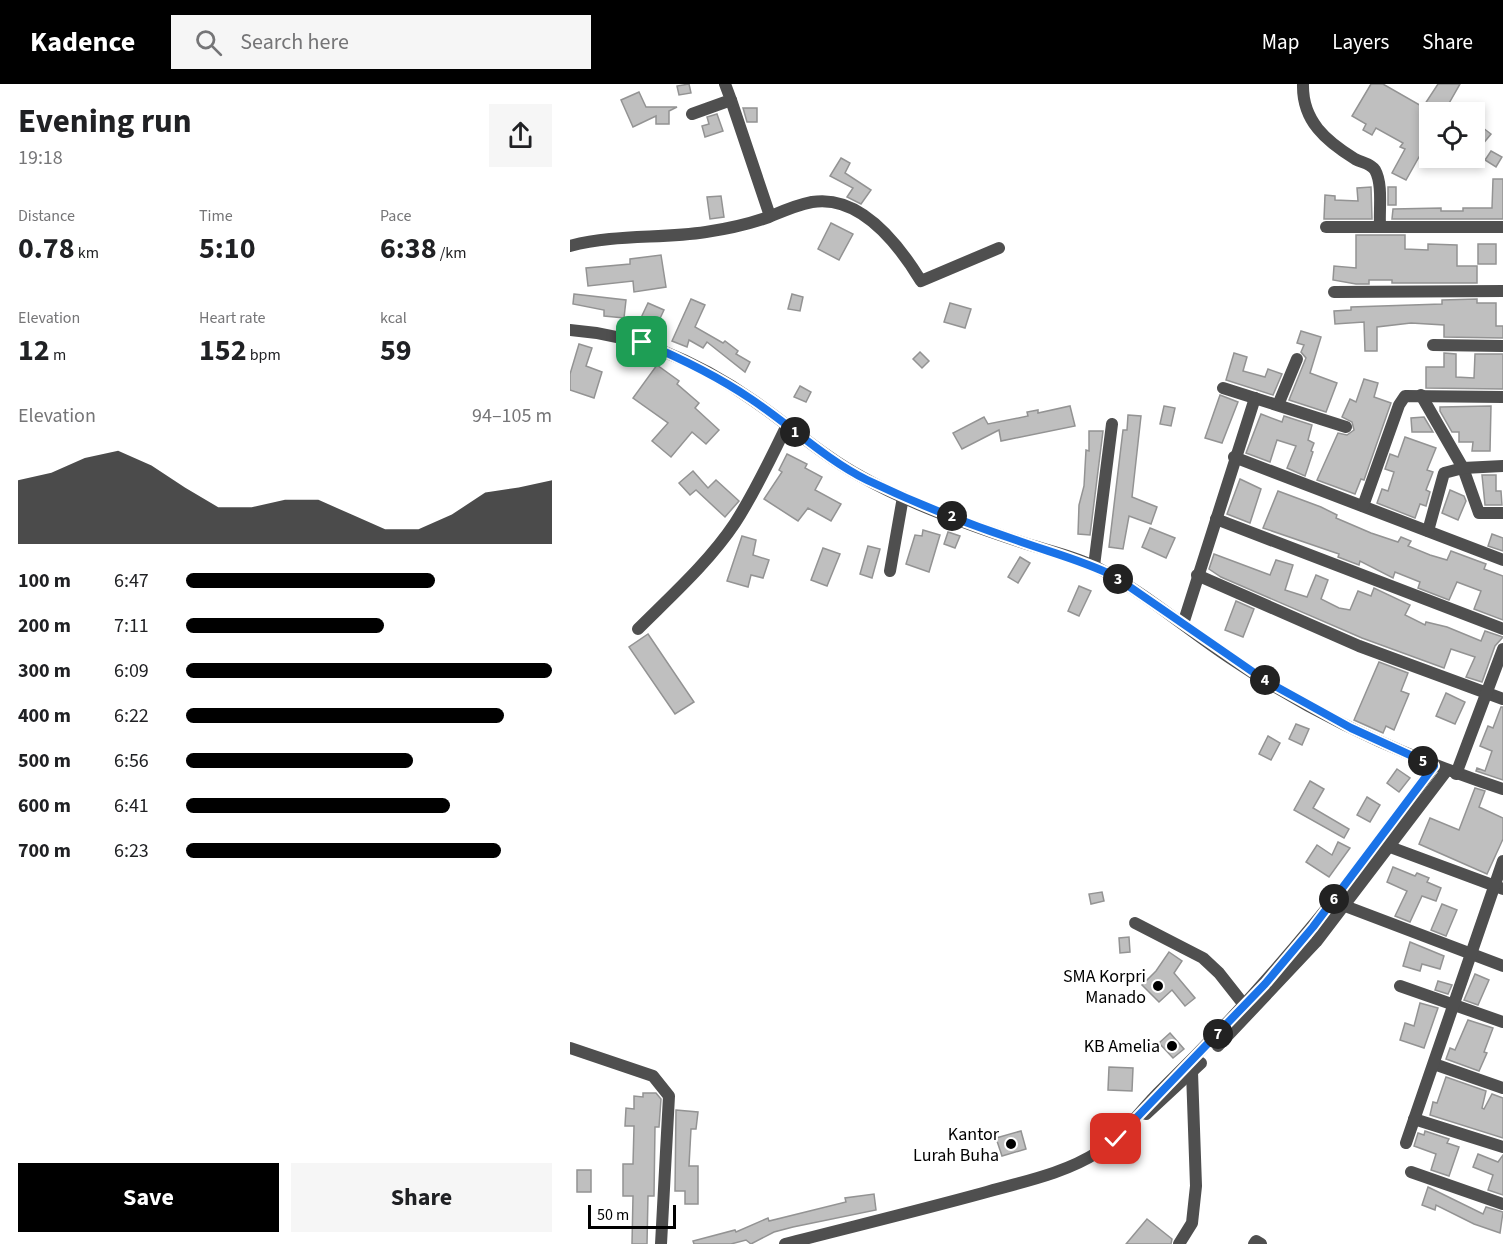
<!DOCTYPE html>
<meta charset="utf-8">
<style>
:root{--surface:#fff;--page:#f6f6f6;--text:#202124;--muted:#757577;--accent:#000}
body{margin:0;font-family:"Source Sans 3",sans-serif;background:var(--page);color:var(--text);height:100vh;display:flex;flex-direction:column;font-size:22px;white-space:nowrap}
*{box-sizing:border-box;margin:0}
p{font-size:20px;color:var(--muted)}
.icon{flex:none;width:33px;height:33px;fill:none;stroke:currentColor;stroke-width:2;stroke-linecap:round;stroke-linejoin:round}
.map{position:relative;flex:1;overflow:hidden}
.details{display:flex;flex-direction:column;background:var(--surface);width:570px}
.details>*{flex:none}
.tools{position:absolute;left:849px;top:18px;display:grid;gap:12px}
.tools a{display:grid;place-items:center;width:66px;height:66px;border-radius:0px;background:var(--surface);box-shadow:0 3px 9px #0003;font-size:30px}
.scale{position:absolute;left:18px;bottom:15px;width:88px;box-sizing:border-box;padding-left:6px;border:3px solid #000;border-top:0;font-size:16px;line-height:21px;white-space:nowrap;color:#000;-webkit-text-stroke:4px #fff;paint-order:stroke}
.pin{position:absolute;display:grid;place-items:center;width:51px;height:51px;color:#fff;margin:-26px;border-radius:12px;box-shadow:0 3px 9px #0006}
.km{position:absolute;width:30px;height:30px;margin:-15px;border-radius:50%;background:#222;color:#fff;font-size:16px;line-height:30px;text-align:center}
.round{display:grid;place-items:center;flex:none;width:63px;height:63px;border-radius:0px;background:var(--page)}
.overview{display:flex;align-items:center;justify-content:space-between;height:102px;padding:0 18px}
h1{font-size:33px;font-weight:700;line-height:45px}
.stats{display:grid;grid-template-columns:repeat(3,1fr);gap:9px;height:102px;padding:6px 18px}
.stats div{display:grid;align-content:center}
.stats b{font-size:30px;font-weight:700}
.stats small{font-size:16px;font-weight:400}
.stats p{font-size:16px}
.chart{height:168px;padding:12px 18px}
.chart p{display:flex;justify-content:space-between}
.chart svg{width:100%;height:108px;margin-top:6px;fill:var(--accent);opacity:.7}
.action{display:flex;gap:12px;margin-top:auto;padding:12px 18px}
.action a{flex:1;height:69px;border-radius:0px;background:var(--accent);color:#fff;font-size:24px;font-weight:700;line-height:69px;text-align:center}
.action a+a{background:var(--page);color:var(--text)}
ul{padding:0 18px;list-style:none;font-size:20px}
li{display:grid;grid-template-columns:96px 72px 1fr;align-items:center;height:45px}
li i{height:15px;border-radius:8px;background:var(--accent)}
header{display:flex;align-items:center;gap:36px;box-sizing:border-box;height:84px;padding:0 30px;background:var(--accent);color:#fff}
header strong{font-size:28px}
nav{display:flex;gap:33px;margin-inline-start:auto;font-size:21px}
.search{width:420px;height:54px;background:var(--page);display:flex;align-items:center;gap:15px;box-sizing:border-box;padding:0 21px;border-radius:0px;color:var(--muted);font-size:22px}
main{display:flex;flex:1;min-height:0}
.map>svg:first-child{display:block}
.building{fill:#bfbfbf;stroke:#939393;stroke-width:1.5}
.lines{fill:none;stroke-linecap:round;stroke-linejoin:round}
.street{stroke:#4f4f4f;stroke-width:12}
.route-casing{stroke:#fff;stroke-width:12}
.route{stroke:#1a73e8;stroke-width:8}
.poi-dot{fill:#000;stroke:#fff;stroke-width:2}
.labels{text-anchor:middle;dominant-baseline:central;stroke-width:4.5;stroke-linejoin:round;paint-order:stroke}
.poi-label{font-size:18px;fill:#000;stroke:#fff;text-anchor:end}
</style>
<header>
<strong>Kadence</strong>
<div class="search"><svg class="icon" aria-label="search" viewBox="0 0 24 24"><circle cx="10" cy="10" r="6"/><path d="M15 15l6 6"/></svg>Search here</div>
<nav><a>Map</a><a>Layers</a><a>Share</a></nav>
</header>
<main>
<section class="details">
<div class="overview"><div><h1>Evening run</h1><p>19:18</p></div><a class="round"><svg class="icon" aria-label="share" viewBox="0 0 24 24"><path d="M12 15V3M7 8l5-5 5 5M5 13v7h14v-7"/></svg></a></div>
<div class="stats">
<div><p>Distance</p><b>0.78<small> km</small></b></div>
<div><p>Time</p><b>5:10</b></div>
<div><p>Pace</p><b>6:38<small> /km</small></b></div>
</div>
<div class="stats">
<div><p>Elevation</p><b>12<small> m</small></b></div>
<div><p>Heart rate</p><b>152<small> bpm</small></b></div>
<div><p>kcal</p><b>59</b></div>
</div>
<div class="chart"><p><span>Elevation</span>94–105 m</p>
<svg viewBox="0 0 160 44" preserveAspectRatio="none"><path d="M0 44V18L10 15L20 9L30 6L40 12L50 21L60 29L70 29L80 26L90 26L100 32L110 38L120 38L130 32L140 23L150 21L160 18V44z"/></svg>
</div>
<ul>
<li><b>100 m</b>6:47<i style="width:68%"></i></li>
<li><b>200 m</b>7:11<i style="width:54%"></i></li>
<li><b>300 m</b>6:09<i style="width:100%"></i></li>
<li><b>400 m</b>6:22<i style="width:87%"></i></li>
<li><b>500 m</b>6:56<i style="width:62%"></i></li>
<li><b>600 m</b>6:41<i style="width:72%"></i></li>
<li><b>700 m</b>6:23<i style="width:86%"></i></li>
</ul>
<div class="action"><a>Save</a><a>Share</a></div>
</section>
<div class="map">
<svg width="933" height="1160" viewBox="0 0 933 1160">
<rect width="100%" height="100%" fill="#fff"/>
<g class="building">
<path d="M119 0 121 9 109 11 107 2Z"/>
<path d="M801 0H813L853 23 868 0H890L874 28H860V61L852 75 849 73 836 96 822 89 835 65 830 63 833 59 806 44 802 51 793 46 796 40 782 32Z"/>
<path d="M69 8 76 23H107L99 27V40H86V32L63 43 51 16Z"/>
<path d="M173 24H187V38H177Z"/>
<path d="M147 30 153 47 135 53 132 42 139 40 137 33Z"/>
<path d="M904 37 921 50 912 61 904 55Z"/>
<path d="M921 67 932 73 926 83 915 76Z"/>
<path d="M271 74 280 79 275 89 301 106 291 120 277 113 283 104 260 92Z"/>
<path d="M923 95H933V135H822L823 125 871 124V127H893V124H922Z"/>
<path d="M801 103 802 135H754L755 111 765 112V116L788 117 787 104Z"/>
<rect x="818" y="103" width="8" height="18"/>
<path d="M151 112 154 133 140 135 137 113Z"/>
<path d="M261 139 283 150 269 176 248 165Z"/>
<path d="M786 151H835V165L858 166V160L887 161V182H907V199H822V196H799V200H786L763 196 764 182 786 184Z"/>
<rect x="908" y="160" width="18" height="20"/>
<path d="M91 171 96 203 64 208 63 197 18 202 16 184 60 180V175Z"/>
<path d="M4 210 56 216 54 234 34 232V226L3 220Z"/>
<path d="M222 210 233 213 230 227 218 225Z"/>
<path d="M121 215 135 221 125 243 153 259 155 257 168 267 166 270 180 278 175 288 137 258 133 264 119 256 117 263 102 257Z"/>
<path d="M907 215V219H926V242H933V254L874 253V241L841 239 807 243V267H795L794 238 765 240 764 227 781 226V223L872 220V216Z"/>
<path d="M78 219 94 226 85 245 69 238Z"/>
<path d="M380 219 401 225 395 244 374 238Z"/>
<path d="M731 247 751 253 740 289 767 299 756 328 719 316 736 274 731 268 734 261 727 259Z"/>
<path d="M9 260 22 264 16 282 32 288 24 314 0 306V290Z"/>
<path d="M350 268 359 277 352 284 343 275Z"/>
<path d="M664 269 677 273 673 287 695 293 698 285 712 290 703 311 656 296Z"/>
<path d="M874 269 886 270V293L904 294 905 270H933V305L856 304V283H874Z"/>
<path d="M87 281 109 297 107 300 129 319 125 324 149 346 136 360 122 348 101 373 82 357 98 339 63 314Z"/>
<path d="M794 295 808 299 804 313 821 319 794 396 791 395 785 410 747 396 768 349 777 351 784 346 782 338 772 333 780 315 786 318Z"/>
<path d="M230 302 241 308 236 318 224 313Z"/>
<path d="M650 311 668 318 652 359 635 354Z"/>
<path d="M500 322 505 342 431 357 429 346 392 365 383 349 414 333 418 340 458 332 457 328 468 326V329Z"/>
<path d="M594 322 605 324 601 342 590 340Z"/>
<path d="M921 322 920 367H902L903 358H889V348H882L870 327V323Z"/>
<path d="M691 330 712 338 714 332 742 341 738 356 744 359 741 367 743 368 735 392 717 384 726 362 707 356 700 378 676 369Z"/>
<path d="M558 331 571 332 562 413 587 423 581 440 559 432 553 465 539 463 553 346H557Z"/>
<path d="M854 333 863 348H842L841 334Z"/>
<path d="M519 347H533L520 451 508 450 509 421 514 402 516 366 519 367Z"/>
<path d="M835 353 866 364 857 386 863 388 856 406 860 408 856 422 850 420 845 434 807 419 812 405 818 407 824 388 815 385 820 370 828 373Z"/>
<path d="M217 370 237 380 235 384 252 393 245 406 271 420 261 437 238 424 228 437 194 415 212 388 209 386Z"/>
<path d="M123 387 138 404 146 396 169 417 155 433 126 406 120 411 109 399Z"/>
<path d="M912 391H926V407H931L932 421H915Z"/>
<path d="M670 395 691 405 680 439 657 430Z"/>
<path d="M880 406 894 412 896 417 888 436 872 429Z"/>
<path d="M708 407 751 423 767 431 766 434 801 449 828 458 831 453 841 457 838 462 860 471 877 476 881 467 916 480 914 485 933 492V536L904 525 911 507 887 498 879 516 848 504 850 498 825 488 823 494 790 477 789 481 768 473 769 470 693 444Z"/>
<path d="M580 444 605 454 596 474 572 463Z"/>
<path d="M353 446 370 451 359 488 336 480 345 451 352 452Z"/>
<path d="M378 448 390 452 385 464 374 460Z"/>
<path d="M922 450 933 454V467L918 462Z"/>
<path d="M172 452 186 456 183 471 199 476 193 494 181 491 178 503 157 497Z"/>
<path d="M298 462 310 465 302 494 290 490Z"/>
<path d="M253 464 270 470 257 502 241 496Z"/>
<path d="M644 470 700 491 706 476 723 481 715 506 737 513 746 491 758 496 751 515 769 524 780 526 788 507 801 512 804 504 840 521 835 531 855 541 856 538 877 543 911 557 915 547 933 553 925 562 912 598 896 593 905 573 881 565 874 584 792 554 651 493 639 485Z"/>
<path d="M450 473 460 479 448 499 438 493Z"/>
<path d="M509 502 521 507 509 532 498 527Z"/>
<path d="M666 517 684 525 673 553 655 546Z"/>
<path d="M78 550 124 618 105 630 59 563Z"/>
<path d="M809 578 838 589 831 607 839 610 824 646 816 642 813 649 784 636Z"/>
<path d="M876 609 895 618 885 640 866 632Z"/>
<path d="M931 623H933V696L906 687 907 684 915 687 922 667 910 662 918 642 923 644Z"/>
<path d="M726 640 739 645 732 661 719 655Z"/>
<path d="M698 652 710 659 701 676 689 670Z"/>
<path d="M827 685 840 694 829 708 817 699Z"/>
<path d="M740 697 754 705 743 724 779 745 774 754 724 726Z"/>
<path d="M905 704 915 707 909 723 933 734V755L917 790 849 760 860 734 889 746Z"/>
<path d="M797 713 810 721 800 738 787 731Z"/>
<path d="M768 758 780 764 759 793 736 778 747 761 762 771Z"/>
<path d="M823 783 845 792 847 789 859 794 857 798 871 804 866 817 852 812 840 838 825 832 837 807 817 798Z"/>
<path d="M532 808 534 817 521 820 519 810Z"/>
<path d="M872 820 887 826 876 852 861 846Z"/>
<path d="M559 853 560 868 550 869 549 854Z"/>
<path d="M840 858 874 872 870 885 852 880 850 887 833 882Z"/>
<path d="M599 868 612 877 604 889 625 914 615 922 602 906 589 918 572 901 586 887Z"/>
<path d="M905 890 919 896 908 921 894 916Z"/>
<path d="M868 897 882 901 878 910 865 906Z"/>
<path d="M850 919 868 924 854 964 830 956 835 939 844 942Z"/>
<path d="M898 936 923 944 914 968 917 969 909 987 876 975 880 964 885 966Z"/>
<path d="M600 949 614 965 603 974 589 959Z"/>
<path d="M539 983 563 984 562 1007 538 1006Z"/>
<path d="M876 993 916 1007 912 1024 914 1025 922 1010 933 1014V1054L860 1031 863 1018 867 1019Z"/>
<path d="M73 1009H86L91 1015 89 1043H85L84 1112H78L77 1160H62L63 1112H53V1080H63L64 1042H55L56 1024 64 1025V1012L73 1013Z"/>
<path d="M106 1026 128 1028 126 1045H121L119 1082H128V1120H115V1107H105Z"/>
<path d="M451 1047 456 1065 432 1072 426 1054Z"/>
<path d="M855 1047 879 1055 877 1059 889 1063 879 1092 861 1086 866 1070 844 1062 848 1049 854 1051Z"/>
<path d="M908 1070 928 1078 933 1071V1111L918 1106 923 1091 903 1083Z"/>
<rect x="7" y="1086" width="14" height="22"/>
<path d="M858 1103 913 1130 916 1123 933 1128 930 1149 904 1140 866 1121 865 1126 852 1121Z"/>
<path d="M304 1110 306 1126 223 1143 204 1148 181 1160 176 1156 161 1160H124L123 1157 165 1146 166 1148 198 1134 199 1137 276 1118 275 1114Z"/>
<path d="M577 1135 602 1155 601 1160H556Z"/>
</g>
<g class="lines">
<g class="street">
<path d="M733 0C732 37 756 57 785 75 792 79 800 79 805 86 813 100 809 126 810 141"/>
<path d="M161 16 200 132"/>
<path d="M122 30 161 16 155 0"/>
<path d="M756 143H933"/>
<path d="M0 162C45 150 90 155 136 148 157 145 179 140 199 133 213 127 226 121 242 118 291 110 329 161 351 197L429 164"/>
<path d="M764 208 933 207"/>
<path d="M0 246C67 251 129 278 184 317 220 342 253 372 292 393 340 420 396 440 448 457 474 466 503 471 528 484 576 509 617 546 663 576 746 632 838 674 933 705"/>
<path d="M863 261 933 262"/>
<path d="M653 304 776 343"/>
<path d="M851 311 893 384 909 429H933"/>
<path d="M708 321 727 275"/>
<path d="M664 373 933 476"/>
<path d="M793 422 829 321 835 312 933 313"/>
<path d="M646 435 933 545"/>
<path d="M858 447 874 389 893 384 933 382"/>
<path d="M524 482 542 340"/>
<path d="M320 487 333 413"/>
<path d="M627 491 789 562 933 615"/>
<path d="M613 540 685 314"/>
<path d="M68 545C101 512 139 478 165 439 185 408 201 374 217 341"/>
<path d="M886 690 933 565"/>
<path d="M820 763 933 805"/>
<path d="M775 822 933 882"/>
<path d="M565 839 633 874 649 889 675 922"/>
<path d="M830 902 933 938"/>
<path d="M648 962 746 858 877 686"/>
<path d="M0 964 83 992 99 1012 91 1160"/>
<path d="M864 980 933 1004"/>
<path d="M576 1030 631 979"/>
<path d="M844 1035 933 1063"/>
<path d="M836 1059 933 777"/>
<path d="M841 1088 933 1120"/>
<path d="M215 1160C281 1143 347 1127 413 1109 451 1098 494 1090 528 1068 555 1051 570 1026 592 1005 694 906 783 798 864 682"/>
<path d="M609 1160 622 1139 626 1102 622 988"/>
<path d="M684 1160 686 1157 691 1160"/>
</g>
</g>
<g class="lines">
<defs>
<path id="route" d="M72 258C110 274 147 292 181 315 220 341 255 375 297 396 345 419 395 439 446 456 479 468 512 476 544 492L696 597 781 644 864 682 743 843 695 900 546 1055"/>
</defs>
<use href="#route" class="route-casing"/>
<use href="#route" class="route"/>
</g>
<g class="poi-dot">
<circle cx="588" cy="902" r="6"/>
<circle cx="602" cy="962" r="6"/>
<circle cx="441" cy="1060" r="6"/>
</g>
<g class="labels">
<g class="poi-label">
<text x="576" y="892">SMA Korpri<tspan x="576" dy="21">Manado</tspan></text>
<text x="590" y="962">KB Amelia</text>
<text x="429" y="1050">Kantor<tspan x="429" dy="21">Lurah Buha</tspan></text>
</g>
</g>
</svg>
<div class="tools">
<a><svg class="icon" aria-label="locate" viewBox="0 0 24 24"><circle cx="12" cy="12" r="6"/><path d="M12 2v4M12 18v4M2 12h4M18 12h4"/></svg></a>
</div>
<div class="scale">50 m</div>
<div class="pin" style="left:72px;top:258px;background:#1e9e55"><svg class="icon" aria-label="arrive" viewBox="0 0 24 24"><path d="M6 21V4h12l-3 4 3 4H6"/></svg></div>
<div class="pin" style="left:546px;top:1055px;background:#d93025"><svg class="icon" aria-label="check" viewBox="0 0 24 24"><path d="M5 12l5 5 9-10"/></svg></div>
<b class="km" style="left:225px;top:348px">1</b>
<b class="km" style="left:382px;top:432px">2</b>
<b class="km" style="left:548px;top:495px">3</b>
<b class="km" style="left:695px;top:596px">4</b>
<b class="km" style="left:853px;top:677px">5</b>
<b class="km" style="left:764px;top:815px">6</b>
<b class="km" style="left:648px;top:950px">7</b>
</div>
</main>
